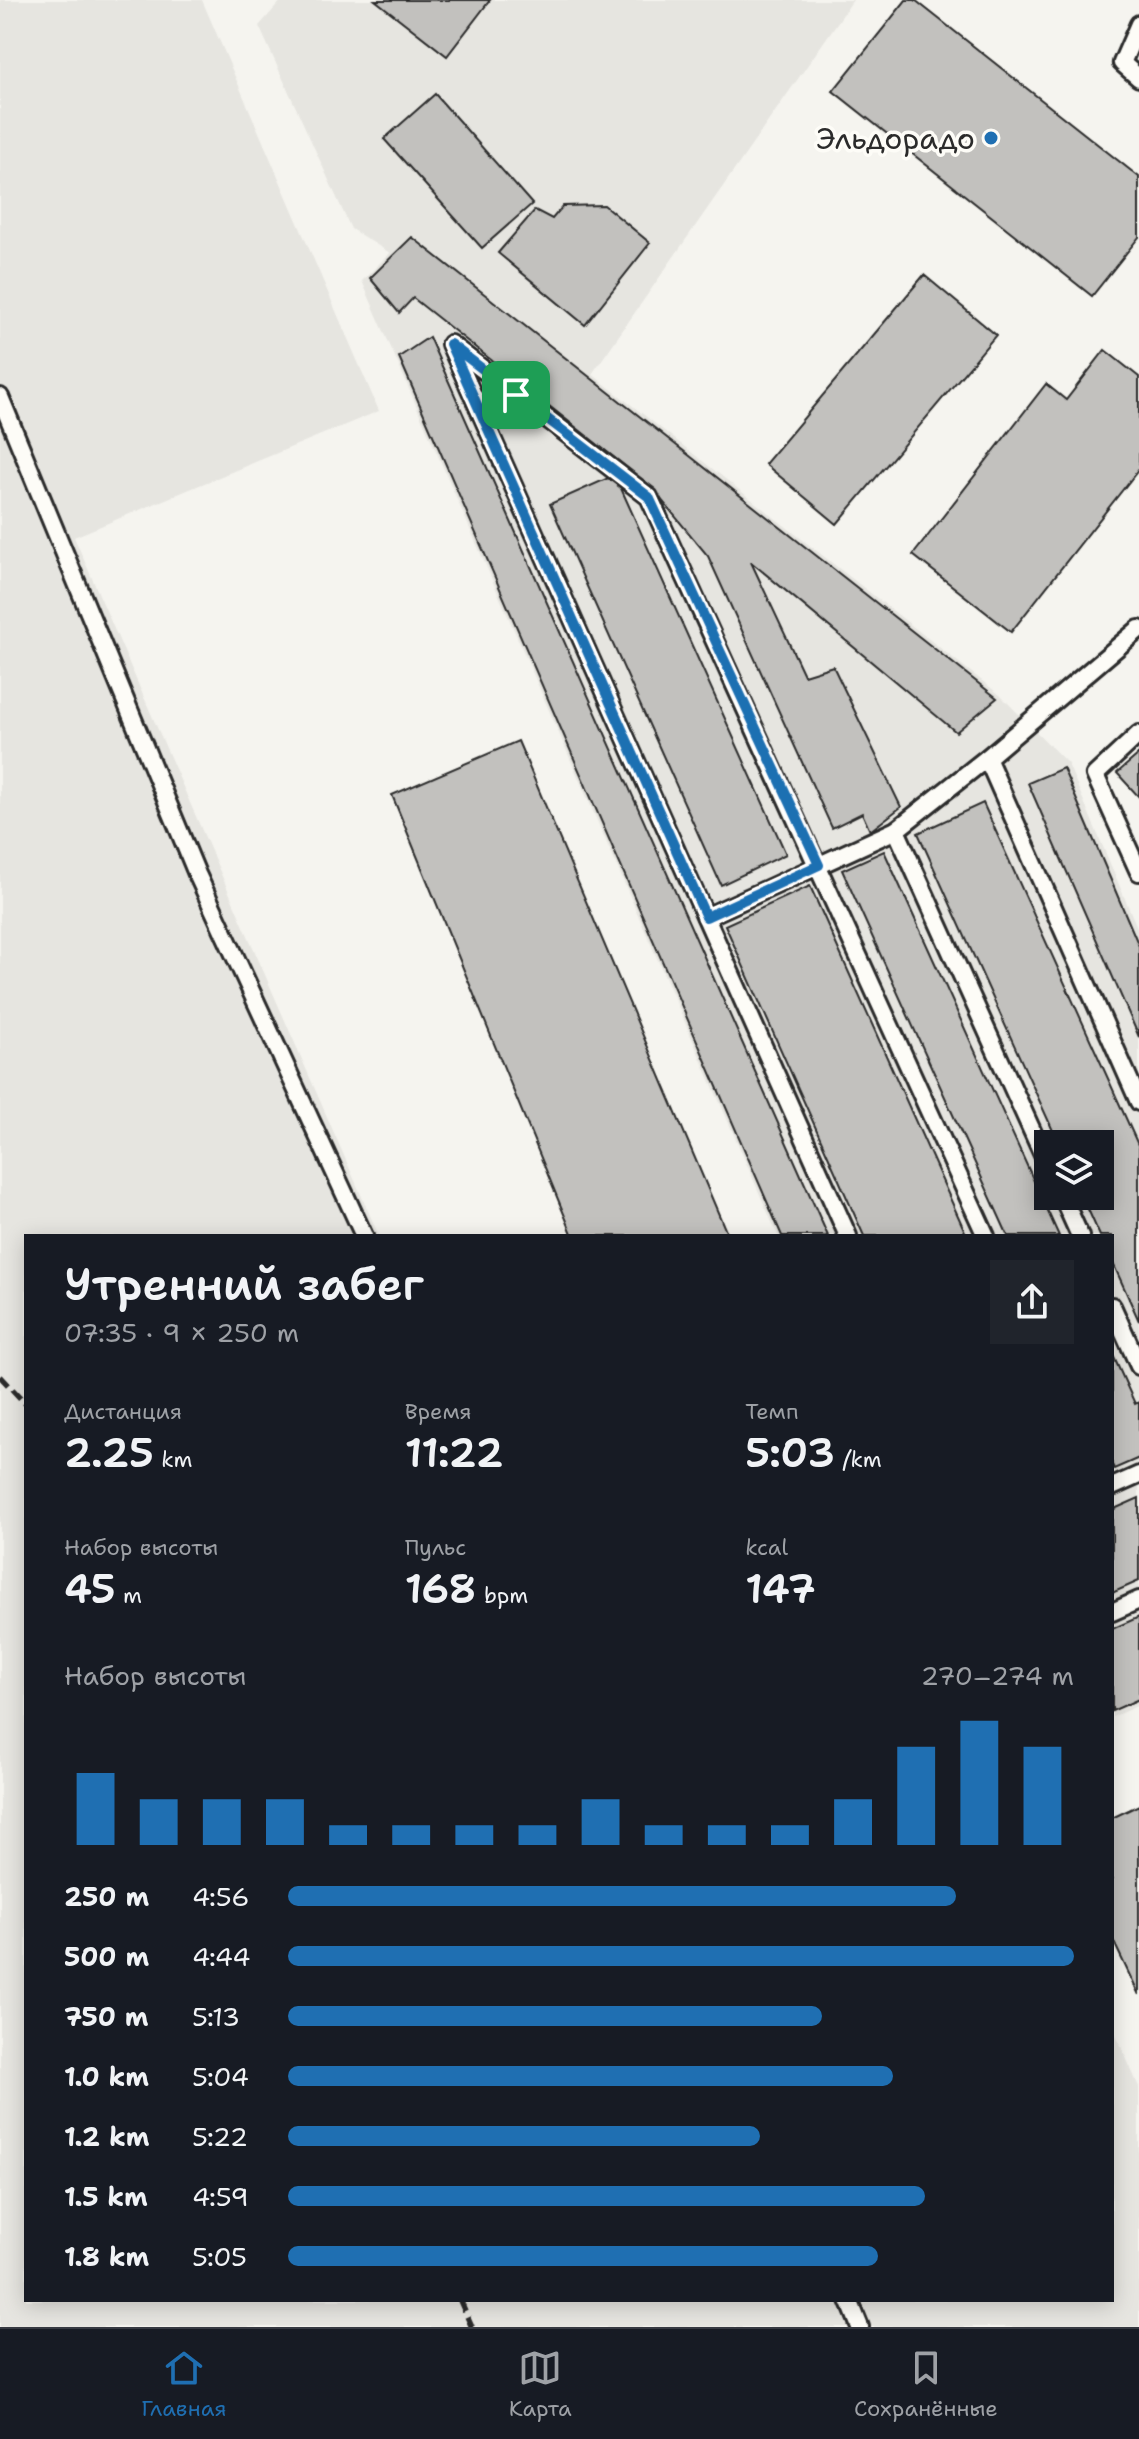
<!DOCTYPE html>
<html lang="ru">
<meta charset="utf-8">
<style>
:root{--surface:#171b24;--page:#20242c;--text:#f1f3f6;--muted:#9ea1a6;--line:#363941;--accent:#1f6fb2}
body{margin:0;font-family:"Shantell Sans",sans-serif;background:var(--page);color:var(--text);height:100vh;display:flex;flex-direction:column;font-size:30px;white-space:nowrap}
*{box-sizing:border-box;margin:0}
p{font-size:26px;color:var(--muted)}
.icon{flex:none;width:44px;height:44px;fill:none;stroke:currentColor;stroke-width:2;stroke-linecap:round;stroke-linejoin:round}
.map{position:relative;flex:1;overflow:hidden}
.details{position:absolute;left:24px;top:1234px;width:1090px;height:1068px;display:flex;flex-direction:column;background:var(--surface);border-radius:0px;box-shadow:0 4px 20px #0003}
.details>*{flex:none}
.buttons{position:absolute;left:1034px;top:1130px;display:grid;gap:16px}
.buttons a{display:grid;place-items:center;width:80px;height:80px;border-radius:0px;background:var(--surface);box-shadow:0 4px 20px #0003;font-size:40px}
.pin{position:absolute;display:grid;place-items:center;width:68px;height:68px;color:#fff;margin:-34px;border-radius:16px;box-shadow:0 4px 12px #0006}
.round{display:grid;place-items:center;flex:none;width:84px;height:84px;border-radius:0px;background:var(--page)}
.headline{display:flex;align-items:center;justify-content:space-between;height:136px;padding:0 40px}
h1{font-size:44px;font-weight:600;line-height:60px}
.figures{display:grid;grid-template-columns:repeat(3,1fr);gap:12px;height:136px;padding:8px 40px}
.figures div{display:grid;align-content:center}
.figures b{font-size:40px;font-weight:600}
.figures small{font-size:22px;font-weight:400}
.figures p{font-size:22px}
.chart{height:224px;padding:16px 40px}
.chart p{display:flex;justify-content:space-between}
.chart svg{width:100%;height:144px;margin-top:8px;stroke:var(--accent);stroke-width:6}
ul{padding:0 40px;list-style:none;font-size:26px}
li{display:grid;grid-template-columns:128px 96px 1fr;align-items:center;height:60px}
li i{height:20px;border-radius:10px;background:var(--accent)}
.menu{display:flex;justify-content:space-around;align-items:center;height:112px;border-top:2px solid var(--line);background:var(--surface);font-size:22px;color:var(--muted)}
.menu a{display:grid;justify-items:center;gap:4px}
.menu .active{color:var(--accent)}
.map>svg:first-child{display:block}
.built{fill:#e6e5e0;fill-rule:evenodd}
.building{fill:#c2c1be;stroke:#2b2b2b;stroke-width:2}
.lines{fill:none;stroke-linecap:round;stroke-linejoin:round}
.lane-casing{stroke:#2b2b2b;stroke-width:22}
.lane{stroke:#fdfcf7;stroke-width:16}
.rail{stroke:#2b2b2b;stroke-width:6;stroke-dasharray:12 6;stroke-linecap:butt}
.route-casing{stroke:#fff;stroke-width:16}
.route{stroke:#1f6fb2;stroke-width:10}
.poi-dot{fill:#1f6fb2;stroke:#fdfcf7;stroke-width:3}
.labels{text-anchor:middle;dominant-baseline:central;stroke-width:7;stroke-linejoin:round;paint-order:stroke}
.poi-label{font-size:30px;fill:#2b2b2b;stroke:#fdfcf7;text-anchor:end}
</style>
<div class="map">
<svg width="1139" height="2327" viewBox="0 0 1139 2327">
<rect width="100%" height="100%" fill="#f5f4ef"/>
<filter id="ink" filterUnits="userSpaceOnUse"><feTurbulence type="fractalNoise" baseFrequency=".0125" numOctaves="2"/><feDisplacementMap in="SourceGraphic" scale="16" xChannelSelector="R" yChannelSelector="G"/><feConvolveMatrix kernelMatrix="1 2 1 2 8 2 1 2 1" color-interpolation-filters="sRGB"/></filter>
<g filter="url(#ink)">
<g class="built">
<path d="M0 0H202L379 411 74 537 379 1236H26V2300H1112V2026L1139 2087V2327H0Z"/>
<path d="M282 0H853L592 374 1000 695 1068 764 1139 932V1705L1112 1717V1236H778L362 281 390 253 351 229 259 26ZM1048 1144H1100V1196H1048Z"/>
</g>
<g class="building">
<path d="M375 0H490L447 56Z"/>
<path d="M906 0H915L1139 177V237L1092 296 833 91Z"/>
<path d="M435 94 532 204 482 248 384 139Z"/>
<path d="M604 205 650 243 585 325 498 253 535 210 552 219 563 206Z"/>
<path d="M412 237 997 698 956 732 751 562 804 675 833 666 901 807 870 831 862 813 832 828 708 556 650 486 413 298 399 313 370 278Z"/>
<path d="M924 275 996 335 837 524 765 464Z"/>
<path d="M429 337 828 1236H782L399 357Z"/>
<path d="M1105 350 1139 377V469L1011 632 913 555 1046 384 1066 400Z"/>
<path d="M615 475 786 854 721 885 550 504Z"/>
<path d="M518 741 728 1236H573L392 795Z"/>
<path d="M1139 754V797L1117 773Z"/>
<path d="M1063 768 1139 946V1037L1028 783Z"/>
<path d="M983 803 1139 1147V1321L1112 1261V1236H1100L1082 1196H1100V1144H1059L918 833Z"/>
<path d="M884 851 1059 1236H1008L842 870Z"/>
<path d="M810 886 967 1236H864L725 925Z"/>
<path d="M1112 1353 1135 1404 1139 1402V1458L1114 1469 1112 1464Z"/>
<path d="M1139 1498V1581L1112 1593V1510Z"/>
<path d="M1139 1617V1699L1112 1711V1629Z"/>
<path d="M1139 1805V1995L1112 1938V1818Z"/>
</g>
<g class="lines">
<defs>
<g id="lane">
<path d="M1139 24 1122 63 1139 78"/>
<path d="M0 397 197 874 364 1236"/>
<path d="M1139 734 1095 775 1139 872"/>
<path d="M987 758 1139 1102"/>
<path d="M896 830 1048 1166"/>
<path d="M706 917 896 830 987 758 1139 629"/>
<path d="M1062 1196 1080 1236"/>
<path d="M848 1236 450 344 649 497 986 1236"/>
<path d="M1112 1306 1139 1366"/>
<path d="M1112 1487 1139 1475"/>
<path d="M1112 1612 1139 1600"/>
<path d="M849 2300 860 2327"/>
</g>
</defs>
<use href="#lane" class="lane-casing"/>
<use href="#lane" class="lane"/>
<g class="rail">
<path d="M0 1376 26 1404"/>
<path d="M460 2300 472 2327"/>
</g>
</g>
</g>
<g class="lines" filter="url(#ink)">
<defs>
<path id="route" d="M450 344 649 497 819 865 706 917Z"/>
</defs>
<use href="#route" class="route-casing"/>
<use href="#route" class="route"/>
</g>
<circle class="poi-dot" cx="991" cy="138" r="8"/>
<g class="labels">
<g class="poi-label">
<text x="975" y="138">Эльдорадо</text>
</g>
</g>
</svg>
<div class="buttons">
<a><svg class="icon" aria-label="layers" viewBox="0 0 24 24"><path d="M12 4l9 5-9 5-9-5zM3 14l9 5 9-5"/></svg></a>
</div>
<div class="pin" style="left:516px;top:395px;background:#1e9e55"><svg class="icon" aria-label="arrive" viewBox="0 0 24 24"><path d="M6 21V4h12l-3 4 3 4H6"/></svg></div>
<section class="details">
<div class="headline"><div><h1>Утренний забег</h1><p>07:35 · 9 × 250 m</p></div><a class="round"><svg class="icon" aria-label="share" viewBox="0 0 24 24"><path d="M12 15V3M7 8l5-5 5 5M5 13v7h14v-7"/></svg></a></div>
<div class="figures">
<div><p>Дистанция</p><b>2.25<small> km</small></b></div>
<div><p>Время</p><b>11:22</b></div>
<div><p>Темп</p><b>5:03<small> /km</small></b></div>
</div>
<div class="figures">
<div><p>Набор высоты</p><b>45<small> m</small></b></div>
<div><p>Пульс</p><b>168<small> bpm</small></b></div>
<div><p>kcal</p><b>147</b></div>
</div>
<div class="chart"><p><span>Набор высоты</span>270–274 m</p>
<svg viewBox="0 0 160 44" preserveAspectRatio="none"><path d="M5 44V22M15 44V30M25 44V30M35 44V30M45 44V38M55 44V38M65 44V38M75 44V38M85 44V30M95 44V38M105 44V38M115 44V38M125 44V30M135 44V14M145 44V6M155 44V14"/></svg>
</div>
<ul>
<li><b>250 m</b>4:56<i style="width:85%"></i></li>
<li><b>500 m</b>4:44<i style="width:100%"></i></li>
<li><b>750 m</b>5:13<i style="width:68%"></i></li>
<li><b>1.0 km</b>5:04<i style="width:77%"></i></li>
<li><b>1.2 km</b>5:22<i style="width:60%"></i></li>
<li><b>1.5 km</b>4:59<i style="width:81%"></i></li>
<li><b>1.8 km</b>5:05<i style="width:75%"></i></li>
</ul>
</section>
</div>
<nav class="menu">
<a class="active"><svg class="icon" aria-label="home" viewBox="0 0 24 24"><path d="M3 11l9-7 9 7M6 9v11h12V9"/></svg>Главная</a>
<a><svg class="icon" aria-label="map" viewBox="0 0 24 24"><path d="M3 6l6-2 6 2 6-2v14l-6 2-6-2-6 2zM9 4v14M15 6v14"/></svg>Карта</a>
<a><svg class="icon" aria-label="saved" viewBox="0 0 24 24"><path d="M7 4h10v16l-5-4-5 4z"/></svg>Сохранённые</a>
</nav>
